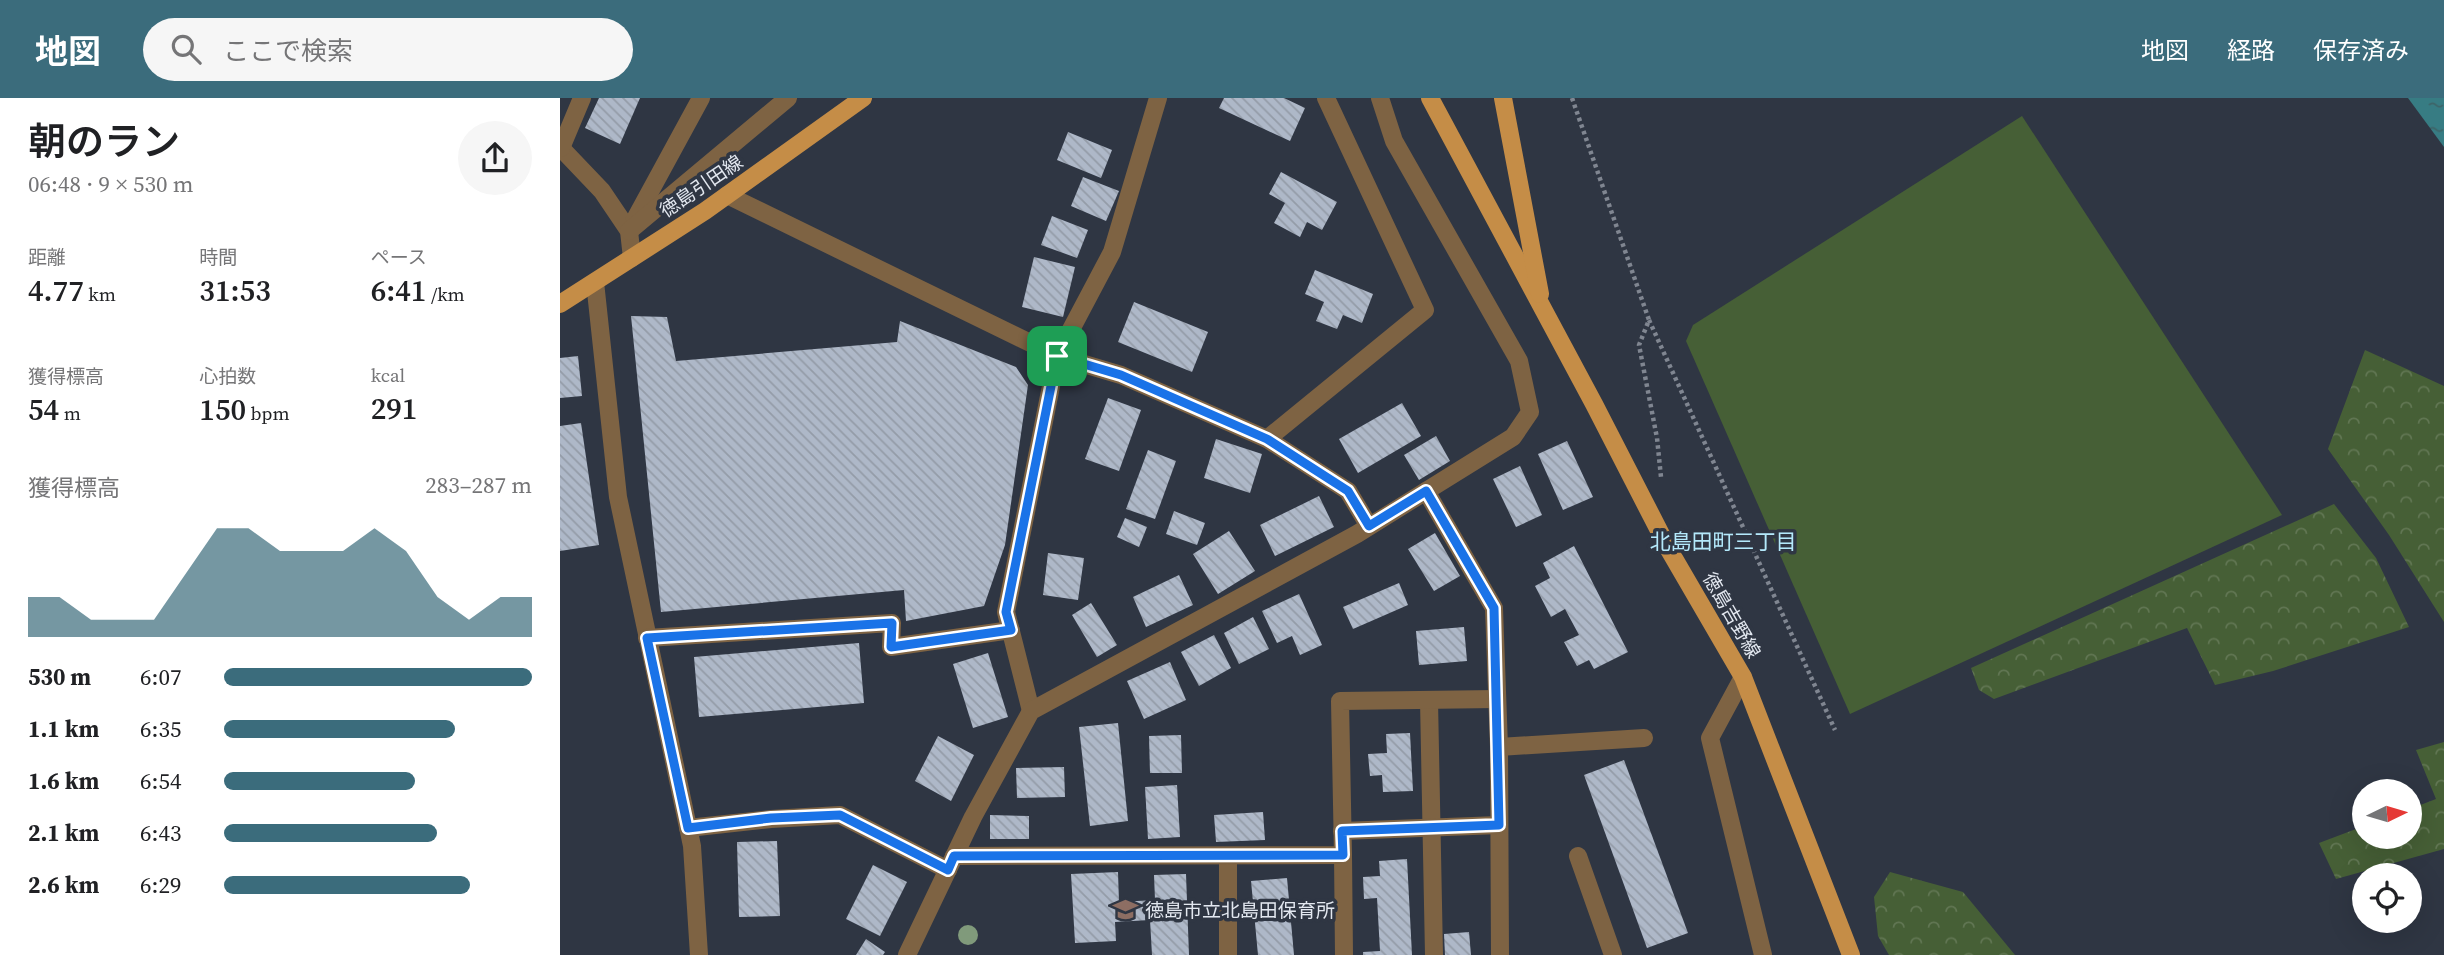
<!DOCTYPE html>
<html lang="ja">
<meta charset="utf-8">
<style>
:root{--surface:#fff;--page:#f6f6f6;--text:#202124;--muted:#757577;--accent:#3b6c7c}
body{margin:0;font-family:"Source Serif 4","Noto Sans JP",serif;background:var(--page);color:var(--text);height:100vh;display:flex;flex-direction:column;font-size:26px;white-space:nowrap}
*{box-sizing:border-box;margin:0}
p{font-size:23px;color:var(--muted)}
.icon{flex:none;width:38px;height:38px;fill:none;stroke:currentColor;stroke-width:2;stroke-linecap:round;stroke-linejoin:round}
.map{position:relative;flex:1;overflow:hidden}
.details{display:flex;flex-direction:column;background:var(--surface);width:560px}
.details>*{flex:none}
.needle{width:46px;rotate:85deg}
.fabs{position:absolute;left:1792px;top:681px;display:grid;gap:14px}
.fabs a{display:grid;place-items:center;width:70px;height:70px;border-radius:50%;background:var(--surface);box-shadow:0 7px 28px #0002;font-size:35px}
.pin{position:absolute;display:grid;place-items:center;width:60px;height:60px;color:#fff;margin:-30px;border-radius:14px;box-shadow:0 4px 10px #0006}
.round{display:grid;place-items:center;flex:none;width:74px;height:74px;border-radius:37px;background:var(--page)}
.head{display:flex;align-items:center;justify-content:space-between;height:119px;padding:0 28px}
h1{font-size:38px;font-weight:600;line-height:52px}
.figures{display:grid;grid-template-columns:repeat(3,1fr);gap:10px;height:119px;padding:7px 28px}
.figures div{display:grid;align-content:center}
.figures b{font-size:30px;font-weight:600}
.figures small{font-size:19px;font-weight:400}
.figures p{font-size:19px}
.chart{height:196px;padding:14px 28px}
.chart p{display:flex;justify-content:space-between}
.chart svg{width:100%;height:126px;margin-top:7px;fill:var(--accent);opacity:.7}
ul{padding:0 28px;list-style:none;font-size:23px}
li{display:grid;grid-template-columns:112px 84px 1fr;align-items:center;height:52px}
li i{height:18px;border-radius:9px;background:var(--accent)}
header{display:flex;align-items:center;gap:42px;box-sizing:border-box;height:98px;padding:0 35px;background:var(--accent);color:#fff}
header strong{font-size:33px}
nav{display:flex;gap:38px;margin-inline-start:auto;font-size:24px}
.search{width:490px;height:63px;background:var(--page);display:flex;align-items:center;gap:18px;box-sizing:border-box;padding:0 24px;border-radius:38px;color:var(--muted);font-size:26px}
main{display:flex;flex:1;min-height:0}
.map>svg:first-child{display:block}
.green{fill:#465f36}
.forest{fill:url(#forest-crowns)}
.water{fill:url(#water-ripples)}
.building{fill:url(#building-back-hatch)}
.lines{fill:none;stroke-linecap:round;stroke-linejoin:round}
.path{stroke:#808691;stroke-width:4.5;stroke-dasharray:3.5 3.5;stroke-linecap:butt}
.service{stroke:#7e6343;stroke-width:18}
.minor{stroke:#7e6343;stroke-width:18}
.primary{stroke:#c58d47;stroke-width:18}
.tree{fill:#809a7b}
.route-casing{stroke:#fff;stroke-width:14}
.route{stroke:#1a73e8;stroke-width:9}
.labels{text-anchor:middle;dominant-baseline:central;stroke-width:7;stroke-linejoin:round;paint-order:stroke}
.street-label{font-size:19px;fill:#e3e8f0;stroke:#2f3643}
.poi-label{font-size:19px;fill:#e3e8f0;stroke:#2f3643;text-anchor:start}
.neighbourhood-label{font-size:21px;fill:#b4e9fb;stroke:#2f3643}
</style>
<header>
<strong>地図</strong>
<div class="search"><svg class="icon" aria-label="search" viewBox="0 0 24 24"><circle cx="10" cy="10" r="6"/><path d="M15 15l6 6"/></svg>ここで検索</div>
<nav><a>地図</a><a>経路</a><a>保存済み</a></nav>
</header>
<main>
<section class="details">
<div class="head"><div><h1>朝のラン</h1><p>06:48 · 9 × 530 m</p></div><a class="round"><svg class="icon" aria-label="share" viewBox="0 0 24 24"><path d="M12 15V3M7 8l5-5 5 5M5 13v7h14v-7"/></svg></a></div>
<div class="figures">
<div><p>距離</p><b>4.77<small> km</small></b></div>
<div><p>時間</p><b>31:53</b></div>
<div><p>ペース</p><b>6:41<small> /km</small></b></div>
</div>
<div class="figures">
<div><p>獲得標高</p><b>54<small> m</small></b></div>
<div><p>心拍数</p><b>150<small> bpm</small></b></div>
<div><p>kcal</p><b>291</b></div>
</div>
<div class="chart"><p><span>獲得標高</span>283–287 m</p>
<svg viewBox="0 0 160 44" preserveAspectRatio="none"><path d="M0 44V30L10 30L20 38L30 38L40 38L50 22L60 6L70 6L80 14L90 14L100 14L110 6L120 14L130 30L140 38L150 30L160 30V44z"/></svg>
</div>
<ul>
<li><b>530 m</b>6:07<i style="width:100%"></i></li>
<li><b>1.1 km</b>6:35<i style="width:75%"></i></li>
<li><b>1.6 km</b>6:54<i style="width:62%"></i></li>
<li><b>2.1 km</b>6:43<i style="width:69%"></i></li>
<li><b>2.6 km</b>6:29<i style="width:80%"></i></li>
</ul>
</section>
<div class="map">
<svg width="1884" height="857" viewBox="0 0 1884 857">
<defs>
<pattern id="forest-crowns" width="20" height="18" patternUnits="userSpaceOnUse" patternTransform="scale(1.75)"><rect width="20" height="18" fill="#465f36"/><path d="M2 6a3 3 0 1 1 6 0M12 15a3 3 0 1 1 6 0" fill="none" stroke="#617653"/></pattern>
<pattern id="water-ripples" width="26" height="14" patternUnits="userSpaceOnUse" patternTransform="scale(1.75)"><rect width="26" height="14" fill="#377c83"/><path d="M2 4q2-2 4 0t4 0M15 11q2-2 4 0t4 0" fill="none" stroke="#3d6468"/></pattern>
<pattern id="building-back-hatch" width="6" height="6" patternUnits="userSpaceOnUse" patternTransform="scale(1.75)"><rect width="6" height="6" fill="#aeb8c8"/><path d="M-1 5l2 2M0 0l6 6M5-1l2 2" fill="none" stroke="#949ca8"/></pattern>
</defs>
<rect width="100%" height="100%" fill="#2f3643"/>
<path class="green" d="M1462 18 1722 417 1290 616 1126 243 1133 227Z"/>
<g class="forest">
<path d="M1805 252 1884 288V524L1829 437 1768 351Z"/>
<path d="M1774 406 1816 460 1849 529 1713 573 1655 587 1627 530 1434 601 1419 592 1411 570Z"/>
<path d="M1884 644V751L1776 781 1759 745 1804 728V738H1850V711L1876 701 1856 652Z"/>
<path d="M1330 774 1403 794 1455 857H1329L1318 838 1314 799Z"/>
</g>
<path class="water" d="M1848 0H1884V49Z"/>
<g class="building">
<path d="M39 0H80L60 46 25 30Z"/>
<path d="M664 0H724L745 10 730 43 659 10Z"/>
<path d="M508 34 552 52 541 80 497 62Z"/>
<path d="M721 74 777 104 762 132 747 124 740 139 714 125 725 105 709 96Z"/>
<path d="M523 79 559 93 546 123 511 108Z"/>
<path d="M492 118 528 132 517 160 481 147Z"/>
<path d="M474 159 515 169 503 219 462 209Z"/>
<path d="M755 172 813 196 802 225 783 217 777 231 756 223 764 204 745 196Z"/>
<path d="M574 204 648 234 632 274 558 244Z"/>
<path d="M71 218 107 219 116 263 337 244 340 223 456 269 468 287 445 447 424 508 346 523 344 492 101 514Z"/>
<path d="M18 258 22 298 0 300V260Z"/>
<path d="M548 300 581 312 559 373 525 361Z"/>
<path d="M842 305 861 338 798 375 779 341Z"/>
<path d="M21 325 39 447 0 453V328Z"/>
<path d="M876 338 890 363 859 382 844 357Z"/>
<path d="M656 341 702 356 690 395 644 380Z"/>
<path d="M1007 343 1033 399 1003 412 978 356Z"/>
<path d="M588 352 616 363 595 421 566 411Z"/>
<path d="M960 368 982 417 956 429 933 381Z"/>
<path d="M759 398 774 429 715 458 700 427Z"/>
<path d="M614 413 645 425 637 447 606 436Z"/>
<path d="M565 420 587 429 579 449 557 439Z"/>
<path d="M669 433 695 473 658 496 633 456Z"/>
<path d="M875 435 900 478 874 493 848 451Z"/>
<path d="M1014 448 1068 554 1034 571 1029 562 1017 568 1004 544 1019 537 1005 511 991 519 975 488 990 480 983 465Z"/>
<path d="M488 455 524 460 518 502 483 497Z"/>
<path d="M619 477 633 507 586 529 573 499Z"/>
<path d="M839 485 848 507 793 531 783 509Z"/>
<path d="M739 496 762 547 740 557 732 538 717 545 702 513Z"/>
<path d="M531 505 557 547 537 559 512 517Z"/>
<path d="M693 519 709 551 679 566 664 535Z"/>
<path d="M904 529 907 563 859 567 856 533Z"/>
<path d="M654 537 671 570 639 588 621 554Z"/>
<path d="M299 545 304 605 139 619 134 559Z"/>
<path d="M428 555 448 619 413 630 393 566Z"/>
<path d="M610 564 626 602 584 621 567 583Z"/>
<path d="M558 625 568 723 530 728 519 629Z"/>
<path d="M850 635 853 693 823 694 822 677 810 678 808 656 827 655 826 636Z"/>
<path d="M621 637 622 675H590L589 638Z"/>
<path d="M378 638 414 657 391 703 355 683Z"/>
<path d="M1064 662 1128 835 1087 850 1024 677Z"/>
<path d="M504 669 505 699 457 700 456 670Z"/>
<path d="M617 687 620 739 588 741 585 689Z"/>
<path d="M703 714 705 742 656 744 654 717Z"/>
<path d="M430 717 469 718V741H430Z"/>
<path d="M217 743 220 818 179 819 177 744Z"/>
<path d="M847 761 852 857H803V854L820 853 817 800 804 801 803 779 820 778 819 763Z"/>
<path d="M313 767 347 784 320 838 286 821Z"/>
<path d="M558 774 559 804 595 802 594 777 626 776 629 857H592L590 822 555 824 556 843 515 845 511 776Z"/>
<path d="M727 780 734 857H698L691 783Z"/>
<path d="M909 834 911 857H885L884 836Z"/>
<path d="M306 841 325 854 323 857H296Z"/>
</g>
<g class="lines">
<g class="path">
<path d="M1012 0 1089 222 1079 247 1097 340 1101 379"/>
<path d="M1089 222 1275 632"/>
</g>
<g class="service">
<path d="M869 602 874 857"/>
<path d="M668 758V857"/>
</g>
<g class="minor">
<path d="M0 49 42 93 69 133 72 160"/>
<path d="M1 50 22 0"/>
<path d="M167 97 497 258 561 277 707 341 788 393 809 428"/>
<path d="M74 123 141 0"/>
<path d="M69 133 228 0"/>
<path d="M35 184 58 399 132 748 139 857"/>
<path d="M707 341 865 212 766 0"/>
<path d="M866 393 934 510 939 649 940 857"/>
<path d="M87 540 332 525 331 549 451 532"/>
<path d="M1183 579 1150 640 1203 857"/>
<path d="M471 613 446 514 497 258 552 154 598 0"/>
<path d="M939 649 1084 640"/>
<path d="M128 730 211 721 280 717 388 772"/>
<path d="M782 733 939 727"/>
<path d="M783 757 784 857"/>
<path d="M394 758 783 757 780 603 937 601"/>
<path d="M1018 758 1053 857"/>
<path d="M347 857 413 719 471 613 797 436 953 339 970 314 959 263 834 43 820 0"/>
</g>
<g class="primary">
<path d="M870 0 1034 306 1108 450 1183 579 1291 857"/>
<path d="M943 0 980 196"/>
<path d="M0 206 145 113 303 0"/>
</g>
</g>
<circle class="tree" cx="408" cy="837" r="10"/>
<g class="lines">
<defs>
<path id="route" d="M497 258 561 277 707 341 788 393 809 428 866 393 934 510 939 727 782 733 783 757 394 758 388 772 280 717 211 720 128 730 87 540 332 525 331 549 451 532 446 514Z"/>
</defs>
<use href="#route" class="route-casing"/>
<use href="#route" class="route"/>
</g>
<defs>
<symbol id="school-bare" viewBox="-9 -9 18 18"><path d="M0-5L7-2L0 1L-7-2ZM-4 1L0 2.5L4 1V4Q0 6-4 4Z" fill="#8d6e63" stroke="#2f3643" stroke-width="2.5" paint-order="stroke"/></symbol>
</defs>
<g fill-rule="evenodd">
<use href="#school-bare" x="548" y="794" width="35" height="35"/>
</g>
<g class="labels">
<g class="street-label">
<text transform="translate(141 88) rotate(-34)">徳島引田線</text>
<text transform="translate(1172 517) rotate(60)">徳島吉野線</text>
</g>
<g class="poi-label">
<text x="585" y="812">徳島市立北島田保育所</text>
</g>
<g class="neighbourhood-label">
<text x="1163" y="443">北島田町三丁目</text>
</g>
</g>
</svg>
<div class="fabs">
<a><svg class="needle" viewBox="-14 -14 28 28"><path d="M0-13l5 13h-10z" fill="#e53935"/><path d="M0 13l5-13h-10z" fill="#757577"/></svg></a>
<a><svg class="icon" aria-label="locate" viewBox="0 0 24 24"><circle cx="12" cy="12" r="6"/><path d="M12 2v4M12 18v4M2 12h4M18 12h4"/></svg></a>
</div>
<div class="pin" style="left:497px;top:258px;background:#1e9e55"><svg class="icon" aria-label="arrive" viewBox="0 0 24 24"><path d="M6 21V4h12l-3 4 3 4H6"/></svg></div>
</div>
</main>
